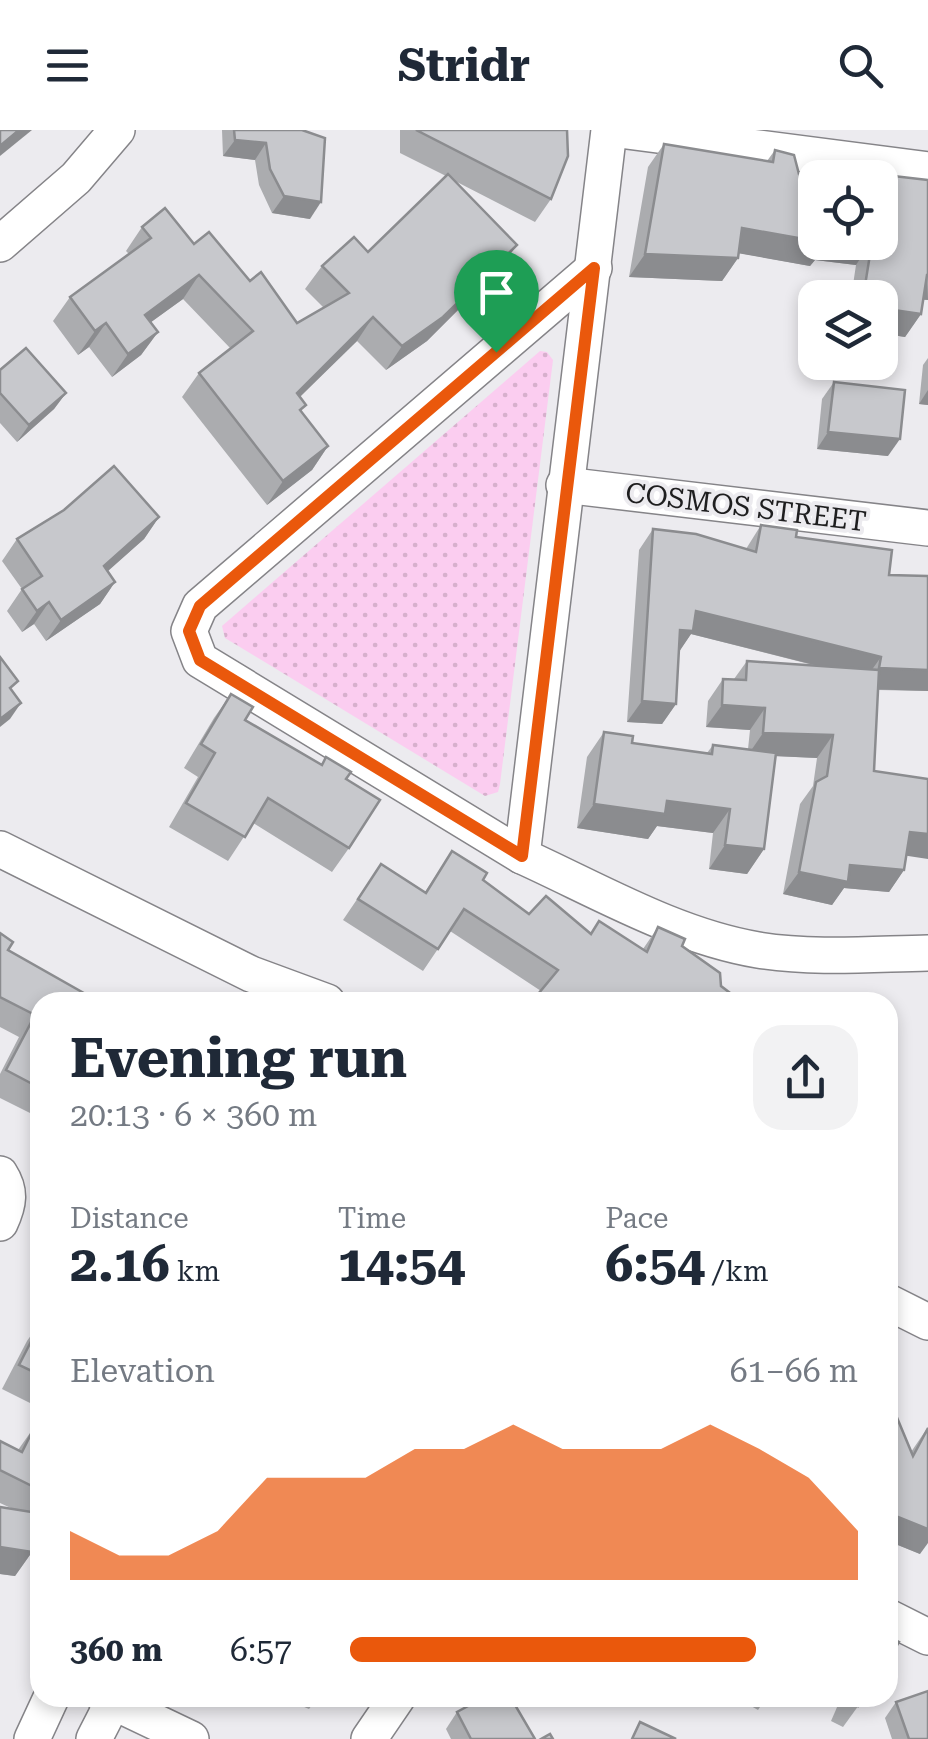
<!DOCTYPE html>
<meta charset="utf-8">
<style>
:root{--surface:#fff;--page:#f2f2f3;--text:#1f2937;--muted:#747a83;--accent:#ea580c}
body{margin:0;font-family:"Roboto Serif",serif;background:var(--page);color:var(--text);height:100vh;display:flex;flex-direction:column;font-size:38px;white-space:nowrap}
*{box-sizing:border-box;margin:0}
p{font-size:32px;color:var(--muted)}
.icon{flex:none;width:55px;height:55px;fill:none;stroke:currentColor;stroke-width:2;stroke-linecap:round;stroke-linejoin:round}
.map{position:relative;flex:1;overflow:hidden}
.details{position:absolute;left:30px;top:862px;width:868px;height:715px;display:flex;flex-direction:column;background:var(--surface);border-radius:30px;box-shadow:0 5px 15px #0003}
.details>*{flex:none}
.tools{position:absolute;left:798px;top:30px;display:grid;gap:20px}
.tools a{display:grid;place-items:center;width:100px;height:100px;border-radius:20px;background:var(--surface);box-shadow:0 5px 15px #0003;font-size:50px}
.pin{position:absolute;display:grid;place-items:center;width:85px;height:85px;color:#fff;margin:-102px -42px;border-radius:50% 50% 50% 0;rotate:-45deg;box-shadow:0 0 10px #0007}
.pin .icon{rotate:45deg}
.round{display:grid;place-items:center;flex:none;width:105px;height:105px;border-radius:30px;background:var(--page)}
.headline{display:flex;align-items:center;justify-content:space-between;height:170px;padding:0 40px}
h1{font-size:55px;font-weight:700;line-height:75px}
.stats{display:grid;grid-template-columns:repeat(3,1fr);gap:15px;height:170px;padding:10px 40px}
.stats div{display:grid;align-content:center}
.stats b{font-size:50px;font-weight:700}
.stats small{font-size:28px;font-weight:400}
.stats p{font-size:28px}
.chart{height:280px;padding:20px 40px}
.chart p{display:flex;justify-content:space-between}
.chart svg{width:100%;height:180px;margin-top:10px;fill:var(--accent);opacity:.7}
ul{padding:0 40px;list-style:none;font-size:32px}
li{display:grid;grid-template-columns:160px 120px 1fr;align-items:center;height:75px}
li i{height:25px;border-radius:12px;background:var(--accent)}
header{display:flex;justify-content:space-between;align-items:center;height:130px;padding:0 40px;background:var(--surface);font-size:45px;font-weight:700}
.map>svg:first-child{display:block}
.green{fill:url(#green-dots)}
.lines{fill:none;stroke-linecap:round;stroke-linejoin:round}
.minor-casing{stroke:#858488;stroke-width:38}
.minor{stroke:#fff;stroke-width:35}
.wall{fill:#abacaf}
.shaded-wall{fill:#8b8c8f}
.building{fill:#c7c8cc;stroke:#8b8c8f;stroke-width:2.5}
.route-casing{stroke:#fff;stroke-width:20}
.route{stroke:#ea580c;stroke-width:12}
.labels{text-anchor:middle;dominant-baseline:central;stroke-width:8;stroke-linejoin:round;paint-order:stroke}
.street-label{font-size:28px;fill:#1e1e1f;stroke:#ecebef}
</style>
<header><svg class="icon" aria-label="menu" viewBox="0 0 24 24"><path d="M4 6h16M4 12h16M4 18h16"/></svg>Stridr<svg class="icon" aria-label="search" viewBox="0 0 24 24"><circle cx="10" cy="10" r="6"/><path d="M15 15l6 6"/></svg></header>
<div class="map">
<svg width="928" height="1609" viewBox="0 0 928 1609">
<defs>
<pattern id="green-dots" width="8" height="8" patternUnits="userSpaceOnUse" patternTransform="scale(2.5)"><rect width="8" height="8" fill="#fbcdf0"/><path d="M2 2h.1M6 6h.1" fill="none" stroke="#d7b0cd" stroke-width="1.8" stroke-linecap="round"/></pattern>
</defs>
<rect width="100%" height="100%" fill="#ecebef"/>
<path class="green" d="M540 221 547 222 553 230 500 654 498 662 485 666 225 508 222 496Z"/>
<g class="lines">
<defs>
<g id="minor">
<path d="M609 0 522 726C597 760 675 806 758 820 814 829 872 824 928 823"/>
<path d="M619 0 928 40"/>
<path d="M0 114 76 48 117 0"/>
<path d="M564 355 928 398"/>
<path d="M0 719 251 844 327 872"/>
<path d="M522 726 200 530 189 501 200 476 594 138"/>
<path d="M0 1044C11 1061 9 1074 0 1093"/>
<path d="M888 1172 928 1192"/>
<path d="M888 1487 928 1507"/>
<path d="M105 1568 191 1609"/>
<path d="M32 1609 51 1568"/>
<path d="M94 1609 115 1568"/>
<path d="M369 1609 397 1568"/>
</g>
</defs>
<use href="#minor" class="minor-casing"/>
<use href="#minor" class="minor"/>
</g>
<g class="wall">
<path d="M222 0H302L310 89 272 83 259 55 255 30 223 26Z"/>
<path d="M400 0H567L551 69 535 92 455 51 500 138 427 211 386 240 357 211 300 267 302 282 328 316 312 340 267 375 182 267 199 243 231 219 183 169 151 192 158 202 141 225 112 247 89 217 78 225 53 191 70 167 129 124 126 121 142 97 194 114 250 151 297 193 324 178 305 159 322 136 368 122 446 46 400 23Z"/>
<path d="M664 14 767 31 775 20 794 25 800 48 815 49V112H880V48H873L876 44 928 50V170H923L921 184 905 207 880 203V168H851L856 135 815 130 810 136 739 123 738 128 722 151 629 147 648 37Z"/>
<path d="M928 228V275L919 274 923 235Z"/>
<path d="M0 240 66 263 54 279 17 312 0 293Z"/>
<path d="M834 252 888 326 817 319 822 269Z"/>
<path d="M159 387 144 409 107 441 115 452 100 474 46 511 34 494 22 502 7 481 22 459 2 431 17 409Z"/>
<path d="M761 395 796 407 889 445 928 446V561L878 560 874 641 907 726 904 740 889 762 844 758 832 775 783 764 800 674 813 656 817 628 776 626 764 719 747 744 709 739 713 703 657 696 648 709 577 698 587 627 604 602 632 613 707 623 713 615 748 619 750 600 706 597 708 571 723 549H734L747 531 817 536 691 504 679 521 676 574 662 594 627 592 639 420 653 399 746 419Z"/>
<path d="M231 564 245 590 346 649 349 718 332 742 253 693 228 731 169 697 198 647 184 638 214 588Z"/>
<path d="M452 721 483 750 529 784 643 819 658 797 682 816 721 856 742 872H532L541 861 450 801 423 841 343 790 381 734 425 762Z"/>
<path d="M0 803 8 820 40 872V988L0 968V944L19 907 0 897Z"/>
<path d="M40 1192V1278L2 1259 27 1211Z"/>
<path d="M888 1266 911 1322 928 1297 920 1424 888 1411Z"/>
<path d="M35 1296 40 1299V1392L37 1391 32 1422 15 1446 0 1444V1377L13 1379 0 1373V1311L18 1320Z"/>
<path d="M283 1568H317L309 1579Z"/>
<path d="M737 1568H766L758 1580Z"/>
<path d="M841 1568H864L843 1597 831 1591Z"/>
<path d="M896 1572 928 1609H892L885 1588Z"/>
<path d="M457 1582 535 1609H451L446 1599Z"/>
</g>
<g class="shaded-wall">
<path d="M19 0H32L0 26V16Z"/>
<path d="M235 10 266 13 255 30 223 26Z"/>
<path d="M284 66 321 72 310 89 272 83Z"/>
<path d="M742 98 815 111V112H871L856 135 815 130 810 136 726 121Z"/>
<path d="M517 115 500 138 427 211 386 240 402 216Z"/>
<path d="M645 124 738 128 722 151 629 147Z"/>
<path d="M199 145 183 169 129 208 145 185Z"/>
<path d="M927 145 928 170 911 168Z"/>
<path d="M880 178 921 184 905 207 880 203Z"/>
<path d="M373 187 357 211 280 286 297 263Z"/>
<path d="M106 193 89 217 78 225 95 201Z"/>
<path d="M158 202 141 225 112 247 128 224Z"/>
<path d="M928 260V275L919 274Z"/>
<path d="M66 263 54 279 17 312 29 295Z"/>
<path d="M828 302 900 309 888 326 817 319Z"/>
<path d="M328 316 312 340 267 375 283 351Z"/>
<path d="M159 387 144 409 89 458 104 436Z"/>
<path d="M115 452 100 474 46 511 61 490Z"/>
<path d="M49 472 34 494 22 502 37 481Z"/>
<path d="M696 481 881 527 866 548 691 504 679 522 665 521Z"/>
<path d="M879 538 928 540V561L864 559Z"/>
<path d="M642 571 676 574 662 594 627 592Z"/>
<path d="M21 573 10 589 0 597V589Z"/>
<path d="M722 575 765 578 750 600 706 597Z"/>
<path d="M763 603 833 605 817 628 748 625Z"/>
<path d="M667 671 730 679 713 703 657 696 648 709 577 698 594 674Z"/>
<path d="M910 702 928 704V729L895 724Z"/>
<path d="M725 715 764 719 747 744 709 739Z"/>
<path d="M850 735 904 740 889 762 844 758 832 775 783 764 799 742Z"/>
<path d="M888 1383 928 1399V1413L920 1424 888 1411Z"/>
<path d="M0 1417 32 1422 15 1446 0 1444Z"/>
</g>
<g class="building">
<path d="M0 0H19L0 16Z"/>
<path d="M234 0H302L325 8 321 72 284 66 270 39 266 13 235 10Z"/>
<path d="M416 0H567L568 26 551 69Z"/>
<path d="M664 14 773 32 775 20 794 25 800 48 815 49V111L742 98 738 128 645 124Z"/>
<path d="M448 44 517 115 443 187 402 216 373 187 297 263 306 275 300 280 328 316 283 351 199 243 253 201 199 145 145 185 158 202 128 224 106 193 95 201 70 167 151 108 142 97 165 78 194 114 209 102 250 151 261 142 297 193 349 163 322 136 354 107 368 122Z"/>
<path d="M876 44 928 50V145H927L921 184 880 178V168H863L872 112H880V48H875Z"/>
<path d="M26 218 66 263 29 295 0 263V240Z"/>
<path d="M834 252 905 260 900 309 828 302Z"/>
<path d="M114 336 159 387 104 436 115 452 61 490 49 472 37 481 22 459 42 446 17 409 64 380Z"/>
<path d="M761 395 797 400 796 407 892 420 889 445 928 446V540L879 538 881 527 696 481 693 501 680 500 676 574 642 571 653 399 696 404 756 422Z"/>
<path d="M0 527 18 551 10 558 21 573 0 589Z"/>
<path d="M747 531 879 540 874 641 928 649V704L910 702 904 740 850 735 848 752 799 742 816 652 827 646 833 605 763 603 765 578 722 575 723 549 746 550Z"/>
<path d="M231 564 253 577 245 590 322 635 326 627 351 642 346 649 380 670 349 718 268 668 245 707 186 673 215 623 201 614Z"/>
<path d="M604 602 633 606 632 613 712 624 713 615 776 623 764 719 725 715 730 679 667 671 665 684 594 674Z"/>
<path d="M452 721 487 743 483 750 529 784 546 766 591 804 599 791 647 822 658 797 685 809 682 816 720 843 721 856 742 872H539L534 869 558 840 464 779 438 819 358 769 381 734 426 763Z"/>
<path d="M0 803 13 812 8 820 89 866 86 872H40V958L6 940 35 885 0 867Z"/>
<path d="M40 1194V1245L19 1235Z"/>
<path d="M888 1266 913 1326 928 1298V1399L888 1383Z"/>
<path d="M35 1296 40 1299V1360L0 1340V1311L22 1322Z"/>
<path d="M0 1377 38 1383 32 1422 0 1417Z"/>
<path d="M888 1506 899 1512 888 1530Z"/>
<path d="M928 1561V1609H909L896 1572Z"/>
<path d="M483 1568H511L535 1609H471L457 1582Z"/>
<path d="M847 1568H864L858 1576 846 1569Z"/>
<path d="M640 1592 676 1609H632Z"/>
<path d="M550 1604 553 1609H541Z"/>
</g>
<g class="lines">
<defs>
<path id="route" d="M594 138 522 726 200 530 189 501 200 476Z"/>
</defs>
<use href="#route" class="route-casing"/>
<use href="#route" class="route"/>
</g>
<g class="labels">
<g class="street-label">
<text transform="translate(746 377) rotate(7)">COSMOS STREET</text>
</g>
</g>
</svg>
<div class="tools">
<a><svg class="icon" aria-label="locate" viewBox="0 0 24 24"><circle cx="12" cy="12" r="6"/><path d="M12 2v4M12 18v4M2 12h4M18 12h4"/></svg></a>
<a><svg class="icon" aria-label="layers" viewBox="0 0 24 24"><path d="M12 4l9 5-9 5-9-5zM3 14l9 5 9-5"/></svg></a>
</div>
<div class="pin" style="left:496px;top:222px;background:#1e9e55"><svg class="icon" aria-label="arrive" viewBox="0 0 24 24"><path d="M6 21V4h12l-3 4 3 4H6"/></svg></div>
<section class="details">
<div class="headline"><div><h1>Evening run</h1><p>20:13 · 6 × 360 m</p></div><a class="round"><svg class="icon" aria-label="share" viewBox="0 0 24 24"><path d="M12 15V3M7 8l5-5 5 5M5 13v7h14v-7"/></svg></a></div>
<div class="stats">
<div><p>Distance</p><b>2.16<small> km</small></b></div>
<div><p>Time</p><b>14:54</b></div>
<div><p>Pace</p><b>6:54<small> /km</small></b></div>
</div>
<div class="chart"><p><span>Elevation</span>61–66 m</p>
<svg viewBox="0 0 160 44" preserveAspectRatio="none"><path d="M0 44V32L10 38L20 38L30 32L40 19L50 19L60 19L70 12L80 12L90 6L100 12L110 12L120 12L130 6L140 12L150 19L160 32V44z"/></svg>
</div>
<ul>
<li><b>360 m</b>6:57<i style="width:80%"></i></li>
</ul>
</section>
</div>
